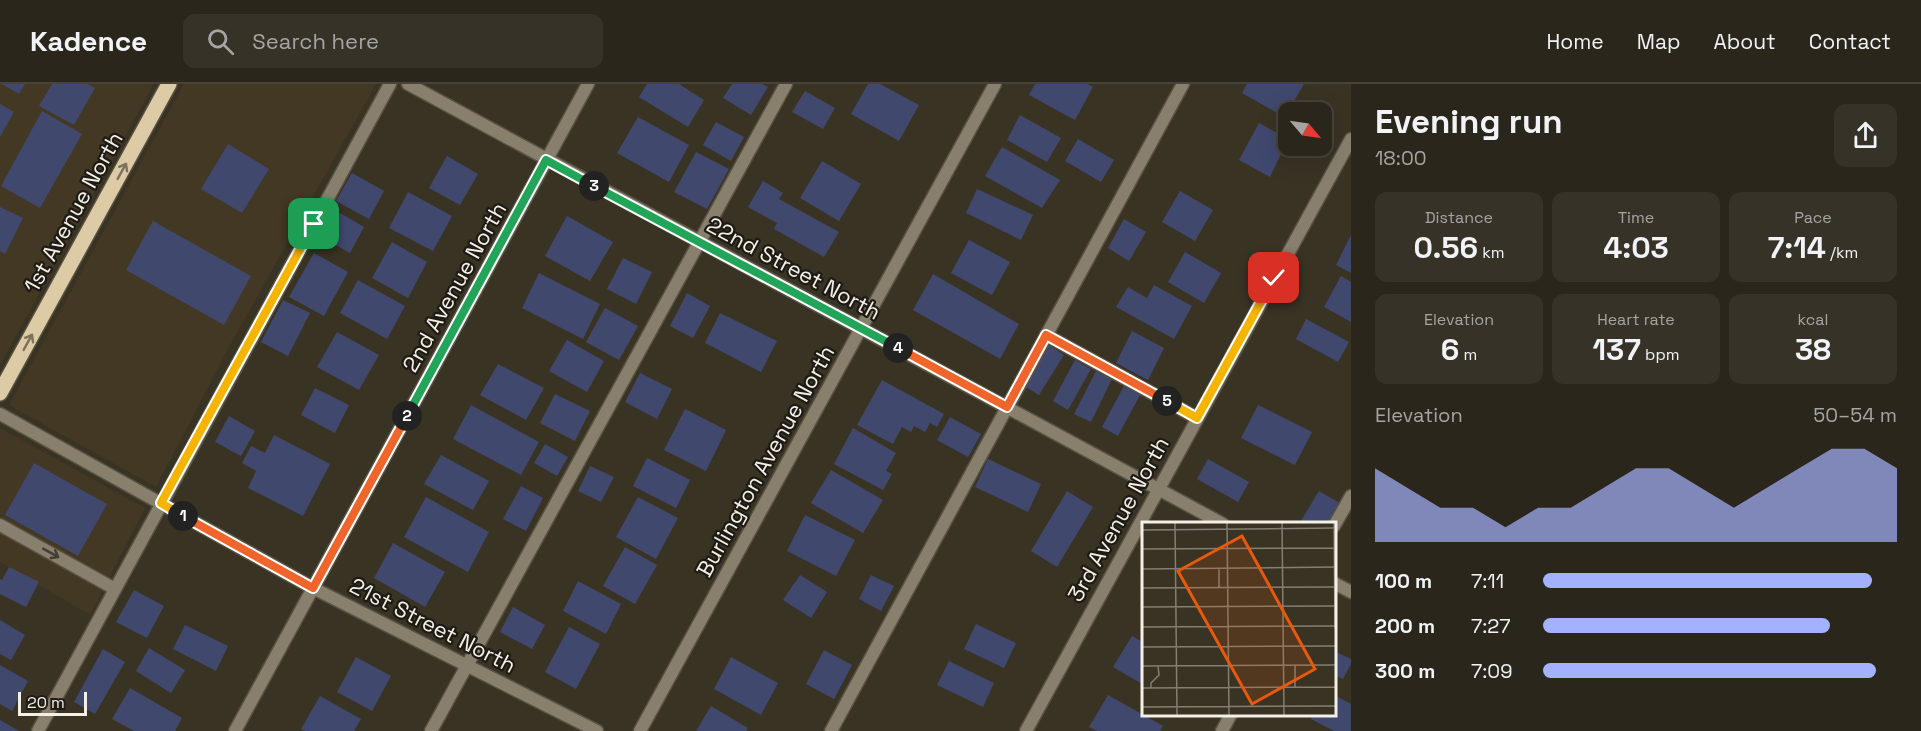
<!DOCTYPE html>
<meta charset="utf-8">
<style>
:root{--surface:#2b261b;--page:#373228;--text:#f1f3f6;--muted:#a6a5a3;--line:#47433a;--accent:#a3b2fd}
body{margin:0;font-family:"Space Grotesk",sans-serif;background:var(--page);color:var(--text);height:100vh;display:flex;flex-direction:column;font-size:22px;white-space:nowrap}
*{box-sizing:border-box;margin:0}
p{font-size:20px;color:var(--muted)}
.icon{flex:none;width:33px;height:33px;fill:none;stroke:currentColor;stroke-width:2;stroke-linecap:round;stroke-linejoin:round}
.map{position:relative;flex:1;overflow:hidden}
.sheet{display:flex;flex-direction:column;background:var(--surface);width:570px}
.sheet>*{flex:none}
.needle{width:39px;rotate:119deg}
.fabs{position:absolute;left:1278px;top:18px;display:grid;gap:12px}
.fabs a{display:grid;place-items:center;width:54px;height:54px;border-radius:12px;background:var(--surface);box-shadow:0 6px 24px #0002,0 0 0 2px var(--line);font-size:30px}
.scale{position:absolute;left:18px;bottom:15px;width:69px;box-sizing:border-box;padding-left:6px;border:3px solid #f5f0e7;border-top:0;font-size:16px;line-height:21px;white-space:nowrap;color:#f5f0e7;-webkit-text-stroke:4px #1e1b14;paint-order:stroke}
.pin{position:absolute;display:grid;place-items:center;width:51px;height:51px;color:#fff;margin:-26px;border-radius:12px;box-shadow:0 3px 9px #0006}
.km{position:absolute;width:30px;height:30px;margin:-15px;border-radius:50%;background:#222;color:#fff;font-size:16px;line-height:30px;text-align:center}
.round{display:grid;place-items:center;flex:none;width:63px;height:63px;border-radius:12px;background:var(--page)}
.summary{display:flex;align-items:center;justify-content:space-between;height:102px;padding:0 24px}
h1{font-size:33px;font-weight:600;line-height:45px}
.stats{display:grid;grid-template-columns:repeat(3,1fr);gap:9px;height:102px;padding:6px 24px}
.stats div{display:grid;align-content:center;border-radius:12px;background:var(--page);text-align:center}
.stats b{font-size:30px;font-weight:600}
.stats small{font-size:16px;font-weight:400}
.stats p{font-size:16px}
.chart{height:168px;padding:12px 24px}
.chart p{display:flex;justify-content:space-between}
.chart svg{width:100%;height:108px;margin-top:6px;fill:var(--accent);opacity:.7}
ul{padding:0 24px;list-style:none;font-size:20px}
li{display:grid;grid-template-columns:96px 72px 1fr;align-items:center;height:45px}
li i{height:15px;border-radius:8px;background:var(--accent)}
header{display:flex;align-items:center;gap:36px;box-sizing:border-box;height:84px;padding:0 30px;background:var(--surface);border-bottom:2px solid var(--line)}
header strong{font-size:28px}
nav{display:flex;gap:33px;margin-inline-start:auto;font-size:21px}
.search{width:420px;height:54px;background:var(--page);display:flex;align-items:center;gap:15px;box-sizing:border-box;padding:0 21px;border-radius:12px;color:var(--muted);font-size:22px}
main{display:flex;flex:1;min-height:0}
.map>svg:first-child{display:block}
.built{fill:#423823}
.building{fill:#41486e}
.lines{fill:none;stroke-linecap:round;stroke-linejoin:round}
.service-casing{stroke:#575143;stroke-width:15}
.minor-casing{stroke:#575143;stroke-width:15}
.tertiary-casing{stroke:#575143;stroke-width:15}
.primary-casing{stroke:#575143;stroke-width:18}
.service{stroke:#887f6d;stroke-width:12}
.minor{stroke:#887f6d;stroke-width:12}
.tertiary{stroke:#887f6d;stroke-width:12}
.primary{stroke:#dccba4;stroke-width:15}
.oneway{stroke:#7d735c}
.oneway2{stroke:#433e33}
.split-1-casing{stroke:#fff;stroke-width:12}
.split-2-casing{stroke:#fff;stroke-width:12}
.split-3-casing{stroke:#fff;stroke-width:12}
.split-4-casing{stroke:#fff;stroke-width:12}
.split-5-casing{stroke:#fff;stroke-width:12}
.split-6-casing{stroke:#fff;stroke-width:12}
.split-1{stroke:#f5b400;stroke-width:8}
.split-2{stroke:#f0652b;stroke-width:8}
.split-3{stroke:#22a559;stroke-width:8}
.split-4{stroke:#22a559;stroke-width:8}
.split-5{stroke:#f0652b;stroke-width:8}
.split-6{stroke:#f5b400;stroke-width:8}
.labels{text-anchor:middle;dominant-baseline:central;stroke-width:4.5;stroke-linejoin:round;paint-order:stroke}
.street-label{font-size:22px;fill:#f5f0e7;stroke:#1e1b14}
.inset-road{fill:none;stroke:#847f72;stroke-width:1.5}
.view{fill:#e8590c;fill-opacity:0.15;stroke:#e8590c;stroke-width:3}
.inset-edge{fill:none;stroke:#f5f0e7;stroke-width:3}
</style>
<header>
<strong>Kadence</strong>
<div class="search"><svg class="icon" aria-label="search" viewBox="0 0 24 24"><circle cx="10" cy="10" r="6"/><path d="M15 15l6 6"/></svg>Search here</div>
<nav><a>Home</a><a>Map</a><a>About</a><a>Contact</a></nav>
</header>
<main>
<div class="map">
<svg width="1351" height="647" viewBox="0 0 1351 647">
<rect width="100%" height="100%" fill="#393324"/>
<g class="built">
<path d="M0 0H154L0 281Z"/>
<path d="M184 0H376L228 265 156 403 9 321Z"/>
<path d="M0 344 145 424 90 531 0 478Z"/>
</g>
<g class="building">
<path d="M2 0H25L19 10Z"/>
<path d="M52 0H88L95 4 74 41 39 22Z"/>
<path d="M647 0H679L704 16 688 43 639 13Z"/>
<path d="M732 0H762L768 3 751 31 723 14Z"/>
<path d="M868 0H880L919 21 899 57 851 30Z"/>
<path d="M1035 0H1087L1093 3 1075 36 1029 11Z"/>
<path d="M1247 0H1304L1294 17 1309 25 1307 28H1288V35L1242 9Z"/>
<path d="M805 7 835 24 823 45 792 28Z"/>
<path d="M0 20 14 28 0 53Z"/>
<path d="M42 27 82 50 40 124 1 102Z"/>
<path d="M1020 31 1061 54 1047 78 1007 56Z"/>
<path d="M638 33 689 61 669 98 617 69Z"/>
<path d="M716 38 744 53 731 77 703 61Z"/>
<path d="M1259 39 1288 55 1270 93 1239 76Z"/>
<path d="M1078 55 1114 76 1101 98 1065 77Z"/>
<path d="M228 60 269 85 242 129 201 105Z"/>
<path d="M1002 63 1060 96 1042 124 985 92Z"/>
<path d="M696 68 729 85 707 125 674 108Z"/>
<path d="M447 72 478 90 460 121 429 104Z"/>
<path d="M822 77 861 100 839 137 800 114Z"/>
<path d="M352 89 384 107 369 135 336 117Z"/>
<path d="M763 97 783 109 779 115 839 148 824 173 774 145 777 139 748 123Z"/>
<path d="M977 105 1033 131 1021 156 966 129Z"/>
<path d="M1180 107 1213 126 1195 157 1162 138Z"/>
<path d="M408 108 452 132 433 167 389 144Z"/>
<path d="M0 123 23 134 5 170 0 167Z"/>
<path d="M340 129 364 143 350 169 325 155Z"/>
<path d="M567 132 613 158 590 197 545 172Z"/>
<path d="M1124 135 1146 148 1129 177 1108 164Z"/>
<path d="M153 137 251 192 224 241 126 186Z"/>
<path d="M1351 151V189L1336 181Z"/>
<path d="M969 156 1010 178 992 211 951 189Z"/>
<path d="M392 158 427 178 408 214 372 194Z"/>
<path d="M1185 168 1221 189 1204 219 1168 198Z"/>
<path d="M314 169 348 188 324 232 289 213Z"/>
<path d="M623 174 652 188 636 220 607 205Z"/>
<path d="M539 189 600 220 583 255 522 224Z"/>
<path d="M933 190 1019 240 1000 275 913 226Z"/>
<path d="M1341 192 1351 198V238L1324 223Z"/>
<path d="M358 196 405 222 387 255 340 229Z"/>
<path d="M1154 201 1192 222 1174 255 1116 223 1128 203 1147 214Z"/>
<path d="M687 209 710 222 693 254 670 242Z"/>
<path d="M283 216 310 229 288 272 261 258Z"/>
<path d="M605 224 638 242 619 276 586 258Z"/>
<path d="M720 229 777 257 761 288 705 259Z"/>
<path d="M1306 235 1349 258 1338 278 1296 255Z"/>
<path d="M1132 247 1164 264 1148 296 1116 279Z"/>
<path d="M337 248 379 271 359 306 317 283Z"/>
<path d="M567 256 604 277 587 308 549 287Z"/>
<path d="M1049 261 1064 271 1039 311 1024 302Z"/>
<path d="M1075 276 1091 285 1068 326 1053 317Z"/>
<path d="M498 280 544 304 526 336 480 311Z"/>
<path d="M1096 287 1112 295 1091 338 1074 330Z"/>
<path d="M640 289 672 305 657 335 625 318Z"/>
<path d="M882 296 944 330 937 343 930 339 925 348 914 342 911 348 902 343 893 360 857 341Z"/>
<path d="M1124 302 1140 311 1118 352 1102 343Z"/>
<path d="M315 304 349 321 335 349 301 331Z"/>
<path d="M555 310 590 327 575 357 540 339Z"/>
<path d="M471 321 539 358 521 391 453 355Z"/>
<path d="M1258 321 1312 348 1295 381 1241 354Z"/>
<path d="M685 325 726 346 706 387 664 366Z"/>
<path d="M229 332 255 347 241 372 215 358Z"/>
<path d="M950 333 981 350 968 373 937 356Z"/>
<path d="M853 344 896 369 886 387 892 390 883 406 834 380Z"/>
<path d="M274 351 330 380 303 432 248 404 256 387 242 379 251 362 265 369Z"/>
<path d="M545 360 568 373 557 392 534 379Z"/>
<path d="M441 371 489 397 473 426 424 400Z"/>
<path d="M647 374 690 396 676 424 633 402Z"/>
<path d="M988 375 1041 400 1028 428 975 403Z"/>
<path d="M1208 375 1249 398 1238 418 1197 395Z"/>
<path d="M34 379 107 420 78 472 5 431Z"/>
<path d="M590 382 614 393 601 418 578 407Z"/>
<path d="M831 386 883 416 863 449 811 419Z"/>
<path d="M521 402 543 414 526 447 503 435Z"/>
<path d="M1067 407 1093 423 1057 483 1031 467Z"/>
<path d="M1319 407 1343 421 1331 440H1299Z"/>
<path d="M426 413 489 448 468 488 404 453Z"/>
<path d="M638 413 678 434 656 475 616 453Z"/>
<path d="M805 431 855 456 836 492 787 467Z"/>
<path d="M393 459 445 488 425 523 374 494Z"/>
<path d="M625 463 657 481 635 520 603 502Z"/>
<path d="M9 483 39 498 26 523 0 510V495L2 496Z"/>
<path d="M800 491 827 508 811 534 783 516Z"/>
<path d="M871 491 894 502 881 527 859 515Z"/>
<path d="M578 497 621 520 606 550 563 527Z"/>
<path d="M134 506 164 522 147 554 116 538Z"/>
<path d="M513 523 545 541 532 565 500 548Z"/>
<path d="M0 536 25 551 11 576 0 570Z"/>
<path d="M976 540 1016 559 1004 584 964 565Z"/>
<path d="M185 541 228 562 216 587 173 565Z"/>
<path d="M569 543 600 560 576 605 545 588Z"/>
<path d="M1132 552 1144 559V601L1113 583Z"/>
<path d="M149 564 185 586 171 609 136 587Z"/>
<path d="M103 565 125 578 95 630 74 618Z"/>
<path d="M824 566 852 581 834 615 806 600Z"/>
<path d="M1334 567 1351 575V580L1343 595 1334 591Z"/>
<path d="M356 573 391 592 372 627 337 608Z"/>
<path d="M731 573 778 599 761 631 714 605Z"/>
<path d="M949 577 994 599 983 623 937 601Z"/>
<path d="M0 581 28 597 12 627 0 620Z"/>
<path d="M130 604 182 634 175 647H134L112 635Z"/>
<path d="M1108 611 1163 642 1160 647H1097L1089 643Z"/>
<path d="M1334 611 1351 620V647H1334L1311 635 1313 630H1334Z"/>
<path d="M320 612 361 635 354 647H305L301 645Z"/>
<path d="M711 622 748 644 746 647H696Z"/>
<path d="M0 636 19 647H0Z"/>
</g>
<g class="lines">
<defs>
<g id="service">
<path d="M1046 251 1197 334"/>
<path d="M0 441 115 505"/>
<path d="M1334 442 1351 412"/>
<path d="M38 647 390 0"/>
<path d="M431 647 786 0"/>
<path d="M831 647 1183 0"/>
<path d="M1222 647 1231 630"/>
</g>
<g id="minor">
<path d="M0 330 313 504 597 647"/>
<path d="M235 647 588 0"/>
<path d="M640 647 995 0"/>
<path d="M1026 647 1351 55"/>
</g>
<g id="tertiary">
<path d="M408 0 1223 440"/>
<path d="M1334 499 1351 508"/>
</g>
<path id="primary" d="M0 309 169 0"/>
</defs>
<use href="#service" class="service-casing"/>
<use href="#minor" class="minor-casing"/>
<use href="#tertiary" class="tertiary-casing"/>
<use href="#primary" class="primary-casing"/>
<use href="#service" class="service"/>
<use href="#minor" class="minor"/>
<use href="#tertiary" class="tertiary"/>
<use href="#primary" class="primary"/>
</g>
<defs><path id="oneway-shaft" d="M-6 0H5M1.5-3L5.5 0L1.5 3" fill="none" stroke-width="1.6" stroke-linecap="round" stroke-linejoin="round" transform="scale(1.5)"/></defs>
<g class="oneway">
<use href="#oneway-shaft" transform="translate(122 87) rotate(-61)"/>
<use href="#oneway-shaft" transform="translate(28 258) rotate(-61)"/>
</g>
<use class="oneway2" href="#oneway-shaft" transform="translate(51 469) rotate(29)"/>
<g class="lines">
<defs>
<path id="split-1" d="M183 432 161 419 314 140"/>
<path id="split-2" d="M183 432 313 504 407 332"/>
<path id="split-3" d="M407 332 546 76 594 102"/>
<path id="split-4" d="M594 102 898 264"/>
<path id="split-5" d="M898 264 1007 323 1046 251 1167 317"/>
<path id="split-6" d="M1167 317 1197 334 1274 194"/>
</defs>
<use href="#split-1" class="split-1-casing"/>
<use href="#split-2" class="split-2-casing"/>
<use href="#split-3" class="split-3-casing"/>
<use href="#split-4" class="split-4-casing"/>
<use href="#split-5" class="split-5-casing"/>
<use href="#split-6" class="split-6-casing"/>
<use href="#split-1" class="split-1"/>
<use href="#split-2" class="split-2"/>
<use href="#split-3" class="split-3"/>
<use href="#split-4" class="split-4"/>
<use href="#split-5" class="split-5"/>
<use href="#split-6" class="split-6"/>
</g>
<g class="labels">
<g class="street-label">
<text transform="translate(73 128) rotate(-61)">1st Avenue North</text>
<text transform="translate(794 184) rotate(28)">22nd Street North</text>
<text transform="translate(454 203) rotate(-61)">2nd Avenue North</text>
<text transform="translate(765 377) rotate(-61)">Burlington Avenue North</text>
<text transform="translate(1118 435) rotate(-61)">3rd Avenue North</text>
<text transform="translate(433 541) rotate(27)">21st Street North</text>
</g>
</g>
<g transform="translate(1142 438)">
<rect width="194" height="194" fill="#393324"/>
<path class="inset-road" d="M33 0 35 193M85 0 87 193M140 0 142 193M192 0 193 106M0 8 194 6M0 27 192 26M77 46V66M0 47 194 45M0 66 194 65M0 85 194 84M0 105 194 104M0 125 194 124M153 143V165M0 144 194 143M194 148V182M0 166 194 165M9 166V161L17 153 16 144M0 185 194 184"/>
<path class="view" d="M100 14 173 147 110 182 36 49Z"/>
<rect width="194" height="194" class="inset-edge"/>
</g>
</svg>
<div class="fabs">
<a><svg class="needle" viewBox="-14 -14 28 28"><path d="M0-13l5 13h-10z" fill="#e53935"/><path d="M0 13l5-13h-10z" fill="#a6a5a3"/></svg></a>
</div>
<div class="scale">20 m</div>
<div class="pin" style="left:314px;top:140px;background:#1e9e55"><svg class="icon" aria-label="arrive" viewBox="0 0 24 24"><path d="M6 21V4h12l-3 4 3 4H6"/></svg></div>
<div class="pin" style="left:1274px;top:194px;background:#d93025"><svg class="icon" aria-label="check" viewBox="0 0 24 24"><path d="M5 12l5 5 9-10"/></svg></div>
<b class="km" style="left:183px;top:432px">1</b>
<b class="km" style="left:407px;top:332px">2</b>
<b class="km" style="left:594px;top:102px">3</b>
<b class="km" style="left:898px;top:264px">4</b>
<b class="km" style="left:1167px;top:317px">5</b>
</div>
<section class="sheet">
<div class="summary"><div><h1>Evening run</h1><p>18:00</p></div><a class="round"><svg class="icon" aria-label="share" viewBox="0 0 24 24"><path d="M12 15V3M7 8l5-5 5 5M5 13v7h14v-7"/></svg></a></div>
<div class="stats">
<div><p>Distance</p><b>0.56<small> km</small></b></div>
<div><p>Time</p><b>4:03</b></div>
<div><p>Pace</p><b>7:14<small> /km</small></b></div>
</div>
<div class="stats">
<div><p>Elevation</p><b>6<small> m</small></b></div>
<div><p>Heart rate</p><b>137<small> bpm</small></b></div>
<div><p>kcal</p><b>38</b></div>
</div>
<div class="chart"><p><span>Elevation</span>50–54 m</p>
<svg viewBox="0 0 160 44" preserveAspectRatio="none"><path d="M0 44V14L10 22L20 30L30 30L40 38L50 30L60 30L70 22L80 14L90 14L100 22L110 30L120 22L130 14L140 6L150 6L160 14V44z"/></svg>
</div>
<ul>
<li><b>100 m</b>7:11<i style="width:93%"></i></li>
<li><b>200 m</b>7:27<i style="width:81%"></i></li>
<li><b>300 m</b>7:09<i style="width:94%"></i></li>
</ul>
</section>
</main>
